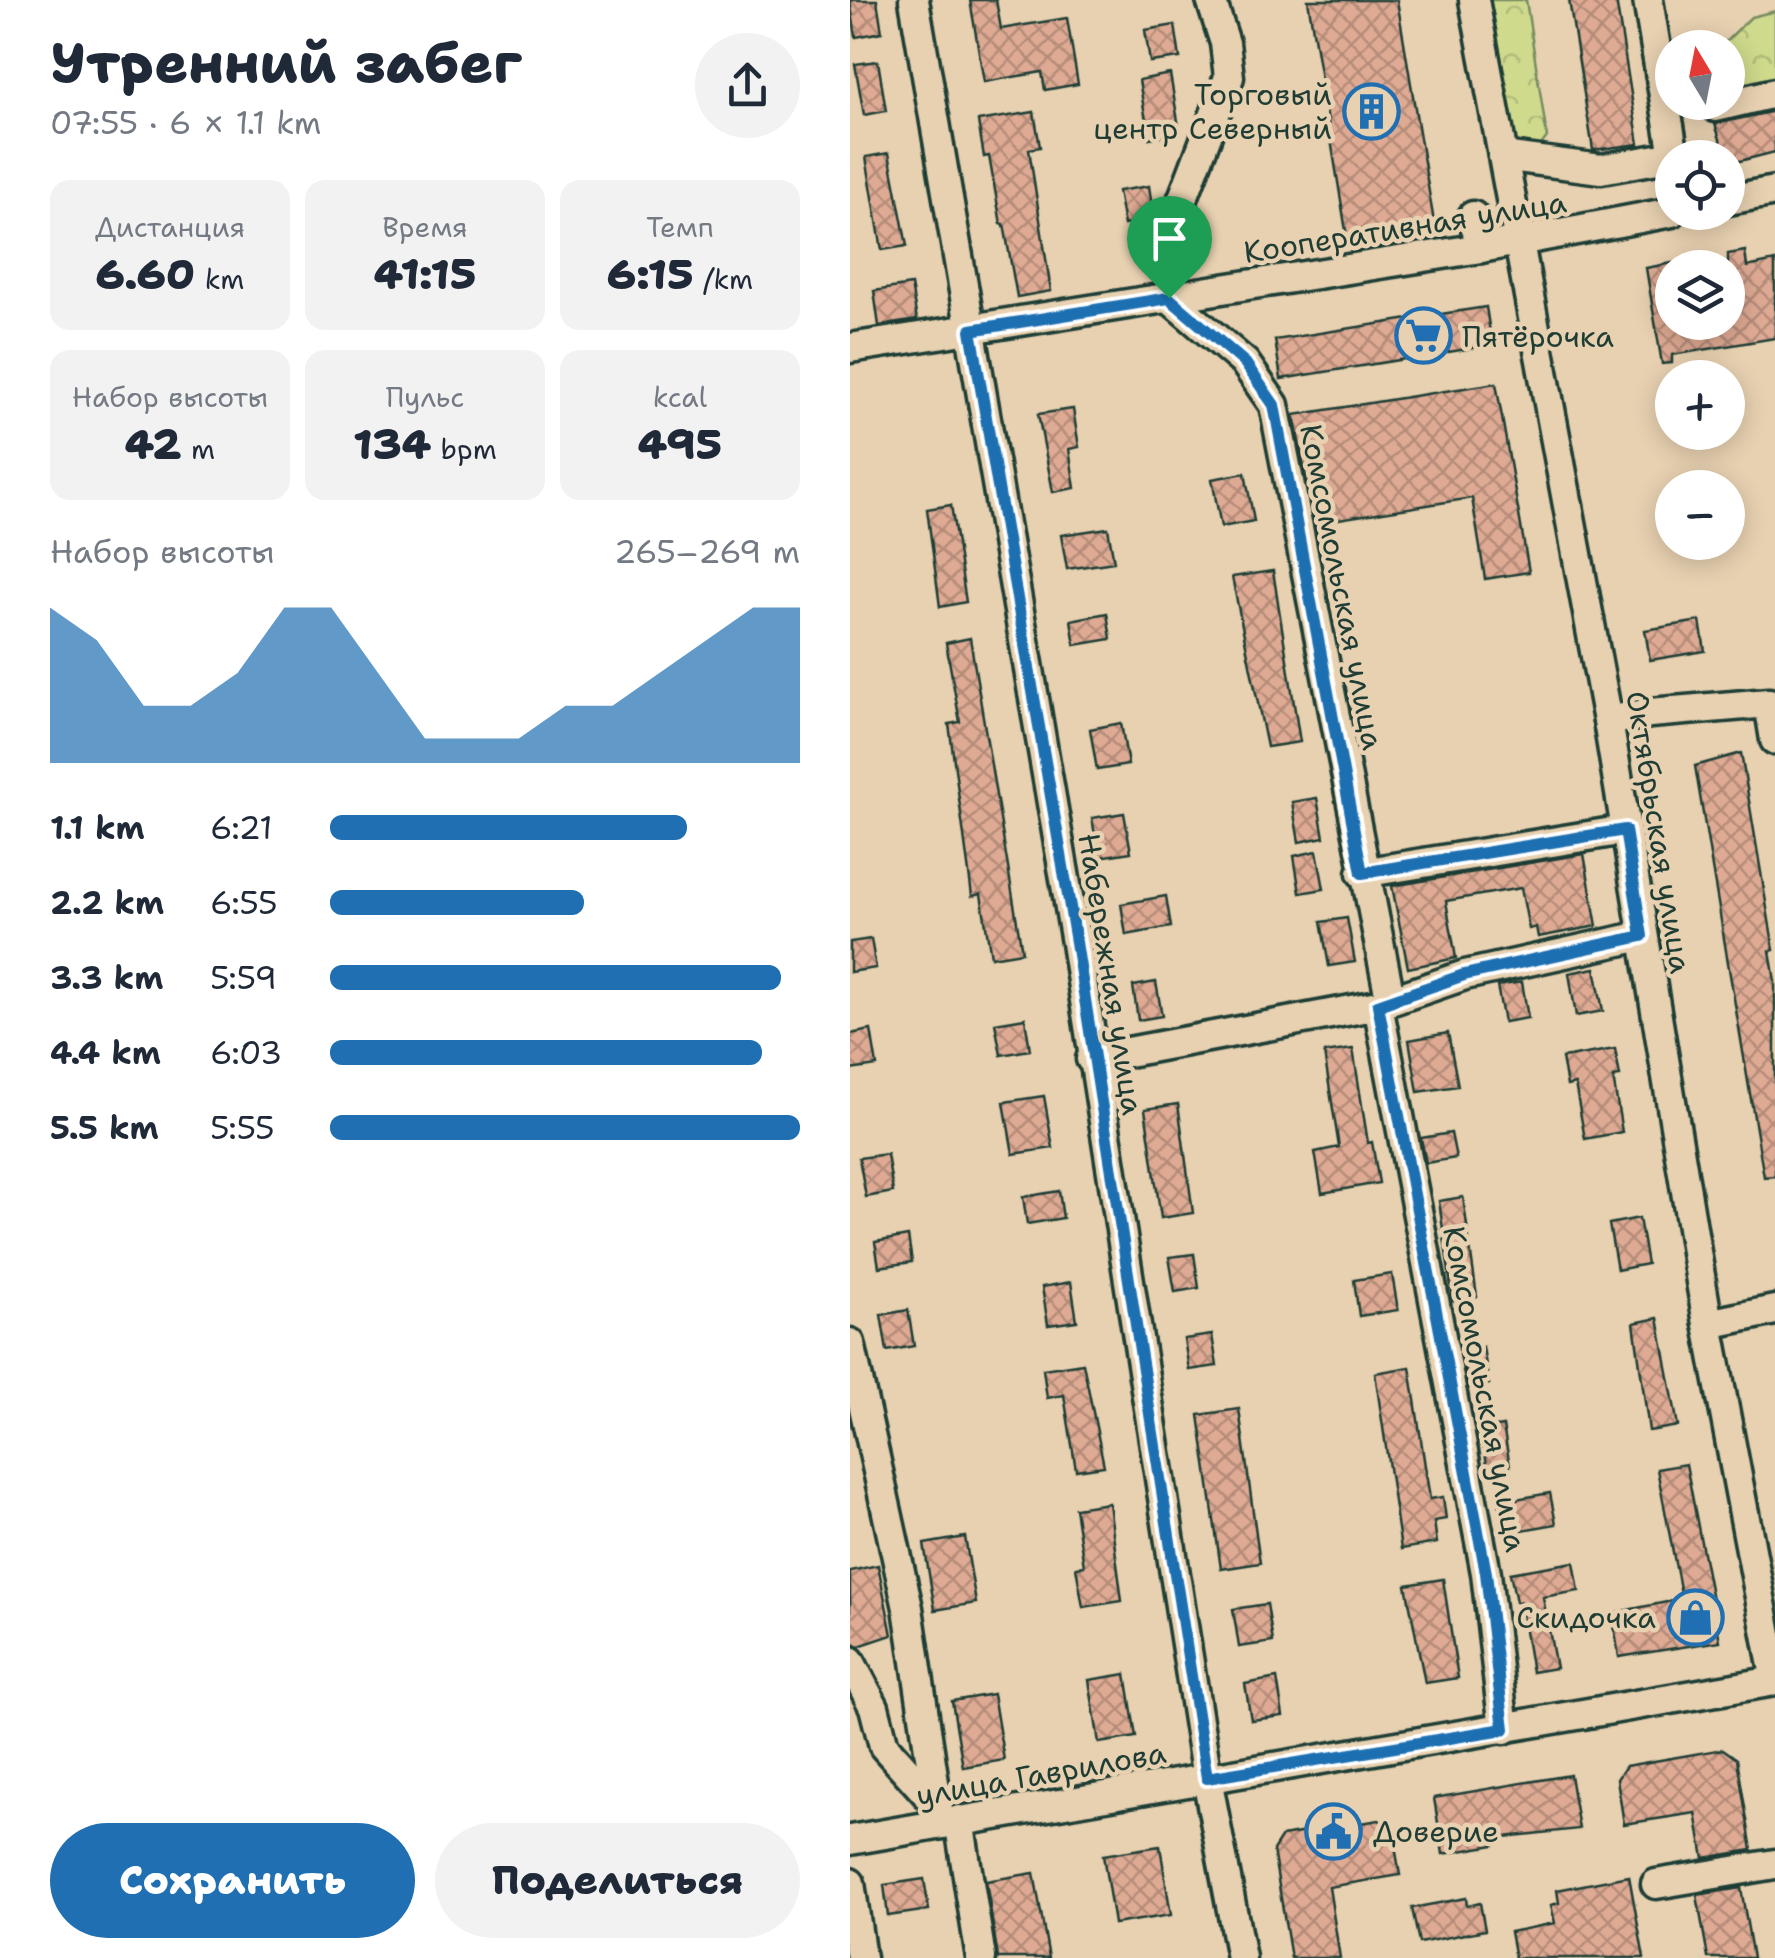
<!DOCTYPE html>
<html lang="ru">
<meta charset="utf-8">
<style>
:root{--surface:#fff;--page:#f2f2f3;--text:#1f2937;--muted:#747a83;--accent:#1f6fb2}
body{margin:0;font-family:"Shantell Sans",sans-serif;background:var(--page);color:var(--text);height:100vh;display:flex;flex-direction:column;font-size:38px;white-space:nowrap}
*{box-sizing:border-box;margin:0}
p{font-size:32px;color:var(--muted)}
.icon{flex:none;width:55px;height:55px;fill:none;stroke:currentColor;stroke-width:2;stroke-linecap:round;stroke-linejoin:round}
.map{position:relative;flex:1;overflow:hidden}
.side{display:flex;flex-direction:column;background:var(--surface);width:850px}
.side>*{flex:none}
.needle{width:65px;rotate:350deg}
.fabs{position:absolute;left:805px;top:30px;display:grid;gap:20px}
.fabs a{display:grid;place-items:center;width:90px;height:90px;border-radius:50%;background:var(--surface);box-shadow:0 5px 25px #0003;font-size:50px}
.pin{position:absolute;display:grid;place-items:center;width:85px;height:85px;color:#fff;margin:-102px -42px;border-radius:50% 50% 50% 0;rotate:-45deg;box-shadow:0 0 10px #0007}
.pin .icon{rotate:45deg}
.round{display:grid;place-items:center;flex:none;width:105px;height:105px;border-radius:52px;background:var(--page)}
.headline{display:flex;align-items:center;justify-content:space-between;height:170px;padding:0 50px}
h1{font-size:55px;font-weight:800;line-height:75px}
.stats{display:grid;grid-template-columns:repeat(3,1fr);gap:15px;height:170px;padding:10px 50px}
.stats div{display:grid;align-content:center;border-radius:20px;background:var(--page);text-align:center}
.stats b{font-size:42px;font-weight:800}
.stats small{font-size:28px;font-weight:400}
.stats p{font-size:28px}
.chart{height:280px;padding:20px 50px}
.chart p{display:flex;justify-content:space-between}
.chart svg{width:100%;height:180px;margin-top:10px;fill:var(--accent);opacity:.7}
.action{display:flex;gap:20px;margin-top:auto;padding:20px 50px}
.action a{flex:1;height:115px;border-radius:60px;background:var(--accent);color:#fff;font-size:40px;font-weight:800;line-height:115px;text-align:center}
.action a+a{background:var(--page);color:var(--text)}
ul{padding:0 50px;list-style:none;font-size:32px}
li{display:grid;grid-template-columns:160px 120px 1fr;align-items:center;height:75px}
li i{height:25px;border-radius:12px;background:var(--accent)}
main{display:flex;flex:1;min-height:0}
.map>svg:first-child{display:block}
.forest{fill:url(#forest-crowns);stroke:#778c60;stroke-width:2.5}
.building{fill:url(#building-cross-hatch);stroke:#1f3d34;stroke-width:2.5}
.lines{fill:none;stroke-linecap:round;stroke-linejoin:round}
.minor-casing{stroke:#1f3d34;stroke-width:35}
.minor{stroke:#e8d1b1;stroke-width:28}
.route-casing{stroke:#fff;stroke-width:20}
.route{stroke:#1f6fb2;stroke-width:12}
.labels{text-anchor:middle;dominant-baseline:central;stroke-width:9;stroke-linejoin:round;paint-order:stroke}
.poi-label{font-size:30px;fill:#1f3d34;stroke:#e8d1b1;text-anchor:end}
.street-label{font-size:30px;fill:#1f3d34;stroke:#e8d1b1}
</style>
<main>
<section class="side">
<div class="headline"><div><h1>Утренний забег</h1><p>07:55 · 6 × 1.1 km</p></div><a class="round"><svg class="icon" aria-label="share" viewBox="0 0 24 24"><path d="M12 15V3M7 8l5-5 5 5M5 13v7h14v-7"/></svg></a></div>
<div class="stats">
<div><p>Дистанция</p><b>6.60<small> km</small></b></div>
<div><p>Время</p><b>41:15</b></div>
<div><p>Темп</p><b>6:15<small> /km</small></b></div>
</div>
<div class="stats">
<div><p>Набор высоты</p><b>42<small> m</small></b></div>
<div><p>Пульс</p><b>134<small> bpm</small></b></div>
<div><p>kcal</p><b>495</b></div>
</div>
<div class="chart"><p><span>Набор высоты</span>265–269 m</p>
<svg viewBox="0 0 160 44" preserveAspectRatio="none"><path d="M0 44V6L10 14L20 30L30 30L40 22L50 6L60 6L70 22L80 38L90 38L100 38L110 30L120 30L130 22L140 14L150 6L160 6V44z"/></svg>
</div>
<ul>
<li><b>1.1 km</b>6:21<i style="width:76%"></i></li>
<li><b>2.2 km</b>6:55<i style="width:54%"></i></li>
<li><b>3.3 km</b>5:59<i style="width:96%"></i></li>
<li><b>4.4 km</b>6:03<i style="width:92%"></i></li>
<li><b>5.5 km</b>5:55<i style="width:100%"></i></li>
</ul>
<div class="action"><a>Сохранить</a><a>Поделиться</a></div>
</section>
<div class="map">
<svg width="925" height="1958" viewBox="0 0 925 1958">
<defs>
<pattern id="forest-crowns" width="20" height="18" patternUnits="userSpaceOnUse" patternTransform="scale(2.5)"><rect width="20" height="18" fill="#cfda8d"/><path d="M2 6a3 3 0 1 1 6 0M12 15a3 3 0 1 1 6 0" fill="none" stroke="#b1bc7a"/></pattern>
<pattern id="building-cross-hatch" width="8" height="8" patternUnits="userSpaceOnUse" patternTransform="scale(2.5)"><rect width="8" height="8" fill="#dfaa93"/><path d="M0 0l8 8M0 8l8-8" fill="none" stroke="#b48c79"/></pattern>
</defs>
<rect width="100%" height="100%" fill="#e8d1b1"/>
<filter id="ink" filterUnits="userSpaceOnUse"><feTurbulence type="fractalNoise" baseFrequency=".01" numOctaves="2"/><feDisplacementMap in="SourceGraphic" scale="20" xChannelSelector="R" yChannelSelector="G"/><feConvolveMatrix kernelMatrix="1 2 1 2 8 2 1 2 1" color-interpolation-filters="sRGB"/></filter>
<g filter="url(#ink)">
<g class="forest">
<path d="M633 0H676L697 137 689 148 668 146 657 136Z"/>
<path d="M925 11V84L878 93V48H869L901 17Z"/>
</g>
<g class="building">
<path d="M0 0H27L32 32 6 37Z"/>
<path d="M120 0H146L151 29 217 18 228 84 195 90 192 72 134 82Z"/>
<path d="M458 0H547L584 222 497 237Z"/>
<path d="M719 0H766L789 144 743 150Z"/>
<path d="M325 25 330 58 300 62 295 30Z"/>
<path d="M28 61 36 111 14 115 5 64Z"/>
<path d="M320 74 330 133 299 138 289 80Z"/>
<path d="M925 111V152L878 164 865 124Z"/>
<path d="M184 112 190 147 179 149 201 291 167 297 154 224H151L139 156 134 157 128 121Z"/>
<path d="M39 153 57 246 32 250 16 157Z"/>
<path d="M299 186 304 219 274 225 268 191Z"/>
<path d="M895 251 897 267 925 261V338L822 355V363L812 364 796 268 822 263V322H878V254Z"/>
<path d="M61 285 67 320 29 326 24 291Z"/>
<path d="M636 307 642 345 431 379 425 340Z"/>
<path d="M646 383 679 572 635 579 622 498 482 520 486 549 470 551 444 415Z"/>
<path d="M223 409 229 447 219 449 225 488 203 492 188 414Z"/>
<path d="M395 473 404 521 371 527 362 479Z"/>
<path d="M101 505 116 602 90 607 77 509Z"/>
<path d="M258 528 264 562 217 569 211 535Z"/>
<path d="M423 571 450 742 417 747 382 577Z"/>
<path d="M257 613 261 639 225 645 221 620Z"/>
<path d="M850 621 855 651 800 660 795 630Z"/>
<path d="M120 638 172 952 141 957 131 894 122 896 99 724 110 722 96 643Z"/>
<path d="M271 723 278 765 247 770 240 729Z"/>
<path d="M891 753 924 950 920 951 925 981V1176L914 1177 845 766Z"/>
<path d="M467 798 474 837 449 842 442 802Z"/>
<path d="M274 813 281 852 249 857 242 818Z"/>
<path d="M467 851 474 889 450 893 444 856Z"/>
<path d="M734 854 747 926 688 937 686 927 679 929 671 888 596 901 606 958 558 968 542 886Z"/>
<path d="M316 896 321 927 276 935 271 904Z"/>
<path d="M497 918 505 962 479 966 471 922Z"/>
<path d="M21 939 26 968 0 972V942Z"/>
<path d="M745 968 753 1011 726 1016 719 973Z"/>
<path d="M306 982 312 1016 288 1020 283 986Z"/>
<path d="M672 982 678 1018 654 1022 647 986Z"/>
<path d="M175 1018 180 1050 151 1055 145 1023Z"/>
<path d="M21 1030 27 1066 0 1070V1034Z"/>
<path d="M598 1033 608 1086 568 1092 559 1040Z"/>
<path d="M503 1049 518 1143 522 1142 529 1183 472 1193 465 1152 489 1147 474 1053Z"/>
<path d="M765 1049 770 1076 763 1077 772 1132 735 1139 725 1084 717 1086 712 1058Z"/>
<path d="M194 1096 203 1148 163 1154 154 1102Z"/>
<path d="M328 1104 343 1213 311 1218 295 1109Z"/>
<path d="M601 1133 606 1158 576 1163 571 1138Z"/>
<path d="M37 1154 43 1192 16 1197 9 1158Z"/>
<path d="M209 1191 213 1218 177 1224 173 1197Z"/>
<path d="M613 1197 627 1297 603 1301 589 1201Z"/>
<path d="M789 1218 797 1264 767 1270 759 1224Z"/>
<path d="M58 1236 62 1262 29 1267 25 1242Z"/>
<path d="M344 1254 349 1288 325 1292 319 1257Z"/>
<path d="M542 1274 548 1310 509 1316 504 1280Z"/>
<path d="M221 1282 227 1321 198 1325 192 1287Z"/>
<path d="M58 1310 64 1346 37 1351 31 1315Z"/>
<path d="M808 1318 828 1426 799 1431 784 1323Z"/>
<path d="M362 1335 367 1366 339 1370 334 1339Z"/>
<path d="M633 1347 639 1384 619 1388 612 1351Z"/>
<path d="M233 1363 254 1466 226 1470 214 1395 197 1398 193 1369Z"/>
<path d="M560 1367 580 1499 593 1497 596 1519 584 1521 587 1543 551 1549 525 1373Z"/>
<path d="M389 1409 410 1563 371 1569 349 1415Z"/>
<path d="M653 1426 660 1466 638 1470 631 1429Z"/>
<path d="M836 1464 870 1641 769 1657 762 1613 832 1599 807 1469Z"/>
<path d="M700 1493 706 1524 655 1533 649 1502Z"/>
<path d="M259 1503 272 1601 233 1607 226 1567 234 1566 225 1508Z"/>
<path d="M115 1537 126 1603 85 1610 74 1544Z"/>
<path d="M724 1562 729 1591 693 1597 706 1668 682 1672 670 1602H666L660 1573Z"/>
<path d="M28 1565 42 1635 9 1646 0 1643V1571Z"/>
<path d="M593 1579 608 1678 575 1683 556 1585Z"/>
<path d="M417 1604 423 1642 389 1647 383 1609Z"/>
<path d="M276 1674 286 1737 249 1743 239 1680Z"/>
<path d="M427 1678 433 1716 401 1720 395 1684Z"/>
<path d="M143 1694 154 1760 113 1767 102 1701Z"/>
<path d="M873 1749 887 1759 902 1850 854 1858 846 1813 774 1824 767 1779 776 1766Z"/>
<path d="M720 1775 729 1829 643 1838 644 1845 593 1854 584 1798Z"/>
<path d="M529 1820 542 1829 550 1875 479 1887 490 1958H441L423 1850 432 1836Z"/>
<path d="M310 1846 321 1915 264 1924 253 1855Z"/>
<path d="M184 1873 199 1958H148L136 1881Z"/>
<path d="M779 1876 794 1958H665L660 1932 705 1923 701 1905 709 1903 707 1890Z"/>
<path d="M74 1879 79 1910 38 1916 34 1885Z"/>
<path d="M891 1888 903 1958H858L847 1895Z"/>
<path d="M616 1898 617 1906 630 1903 635 1930 569 1943 562 1908Z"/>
</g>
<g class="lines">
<defs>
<g id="minor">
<path d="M64 0 226 943 357 1778 391 1958"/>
<path d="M361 0 375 43 379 77 333 198 319 298 395 363 424 405 540 998"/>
<path d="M624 0 758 721 858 1324 925 1676"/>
<path d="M866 107 925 93"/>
<path d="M653 156 751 169 824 156 798 0"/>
<path d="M878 200 925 191"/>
<path d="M623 216 631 248"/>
<path d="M0 348 631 248 822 212"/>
<path d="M758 721 800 713 919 703 925 740"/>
<path d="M512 873 775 830"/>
<path d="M528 1005 636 1573 654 1729"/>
<path d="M241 1059 528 1005 615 975 792 936"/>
<path d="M858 1324 925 1310"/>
<path d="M0 1343 58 1608 90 1823"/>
<path d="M0 1661 24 1707 34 1746 87 1805"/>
<path d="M109 1820 131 1958"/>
<path d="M0 1840 925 1681"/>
<path d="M0 1883 11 1958"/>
<path d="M806 1884 925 1864"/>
</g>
</defs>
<use href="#minor" class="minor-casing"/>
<use href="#minor" class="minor"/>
</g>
</g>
<g class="lines" filter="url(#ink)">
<defs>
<path id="route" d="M319 298 395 363 424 405 512 873 775 830 792 936 614 975 528 1005 636 1573 654 1729 357 1778 226 942 121 330Z"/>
</defs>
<use href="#route" class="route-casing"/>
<use href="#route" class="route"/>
</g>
<defs>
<symbol id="building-ring" viewBox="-11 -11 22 22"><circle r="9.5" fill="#e8d1b1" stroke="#1f6fb2" stroke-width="1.5"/><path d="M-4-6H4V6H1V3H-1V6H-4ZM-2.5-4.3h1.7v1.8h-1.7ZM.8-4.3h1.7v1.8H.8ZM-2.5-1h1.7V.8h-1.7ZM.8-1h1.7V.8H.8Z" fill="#1f6fb2"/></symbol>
<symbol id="supermarket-ring" viewBox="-11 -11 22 22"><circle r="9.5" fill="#e8d1b1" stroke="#1f6fb2" stroke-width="1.5"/><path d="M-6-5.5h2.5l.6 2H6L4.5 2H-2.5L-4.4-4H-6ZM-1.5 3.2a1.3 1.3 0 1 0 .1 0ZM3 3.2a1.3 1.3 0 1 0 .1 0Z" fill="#1f6fb2"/></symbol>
<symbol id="shop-ring" viewBox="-11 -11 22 22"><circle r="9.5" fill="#e8d1b1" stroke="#1f6fb2" stroke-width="1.5"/><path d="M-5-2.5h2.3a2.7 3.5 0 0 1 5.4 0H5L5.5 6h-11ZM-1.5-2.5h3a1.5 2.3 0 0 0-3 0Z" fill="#1f6fb2"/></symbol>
<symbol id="civic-ring" viewBox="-11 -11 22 22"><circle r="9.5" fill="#e8d1b1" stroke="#1f6fb2" stroke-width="1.5"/><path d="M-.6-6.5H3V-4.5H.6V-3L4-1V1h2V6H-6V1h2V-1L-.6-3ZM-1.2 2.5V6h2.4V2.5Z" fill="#1f6fb2"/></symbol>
</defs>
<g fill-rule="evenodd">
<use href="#building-ring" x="490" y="80" width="63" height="63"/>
<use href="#supermarket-ring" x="542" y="304" width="63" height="63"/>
<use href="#shop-ring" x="814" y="1586" width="63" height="63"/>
<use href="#civic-ring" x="452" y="1800" width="63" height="63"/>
</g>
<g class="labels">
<g class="poi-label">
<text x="482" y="94">Торговый<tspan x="482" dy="34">центр Северный</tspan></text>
<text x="612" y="336" text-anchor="start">Пятёрочка</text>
<text x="806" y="1617">Скидочка</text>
<text x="523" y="1831" text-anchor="start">Доверие</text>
</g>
<g class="street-label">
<text transform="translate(555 227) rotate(-9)">Кооперативная улица</text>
<text transform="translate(492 587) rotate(79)">Комсомольская улица</text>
<text transform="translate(809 832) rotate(81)">Октябрьская улица</text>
<text transform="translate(261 974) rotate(81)">Набережная улица</text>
<text transform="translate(635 1389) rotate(79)">Комсомольская улица</text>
<text transform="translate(191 1774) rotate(-10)">улица Гаврилова</text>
</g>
</g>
</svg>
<div class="fabs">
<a><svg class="needle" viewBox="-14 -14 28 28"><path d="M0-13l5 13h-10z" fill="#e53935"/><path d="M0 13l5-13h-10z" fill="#747a83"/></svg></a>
<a><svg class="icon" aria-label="locate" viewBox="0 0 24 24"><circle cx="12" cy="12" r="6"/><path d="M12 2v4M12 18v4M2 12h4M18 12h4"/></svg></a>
<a><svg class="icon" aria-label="layers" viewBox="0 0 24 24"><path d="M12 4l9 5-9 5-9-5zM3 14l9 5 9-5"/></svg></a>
<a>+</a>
<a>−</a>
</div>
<div class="pin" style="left:319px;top:298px;background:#1e9e55"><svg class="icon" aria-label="arrive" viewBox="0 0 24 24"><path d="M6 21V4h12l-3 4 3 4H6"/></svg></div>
</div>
</main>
